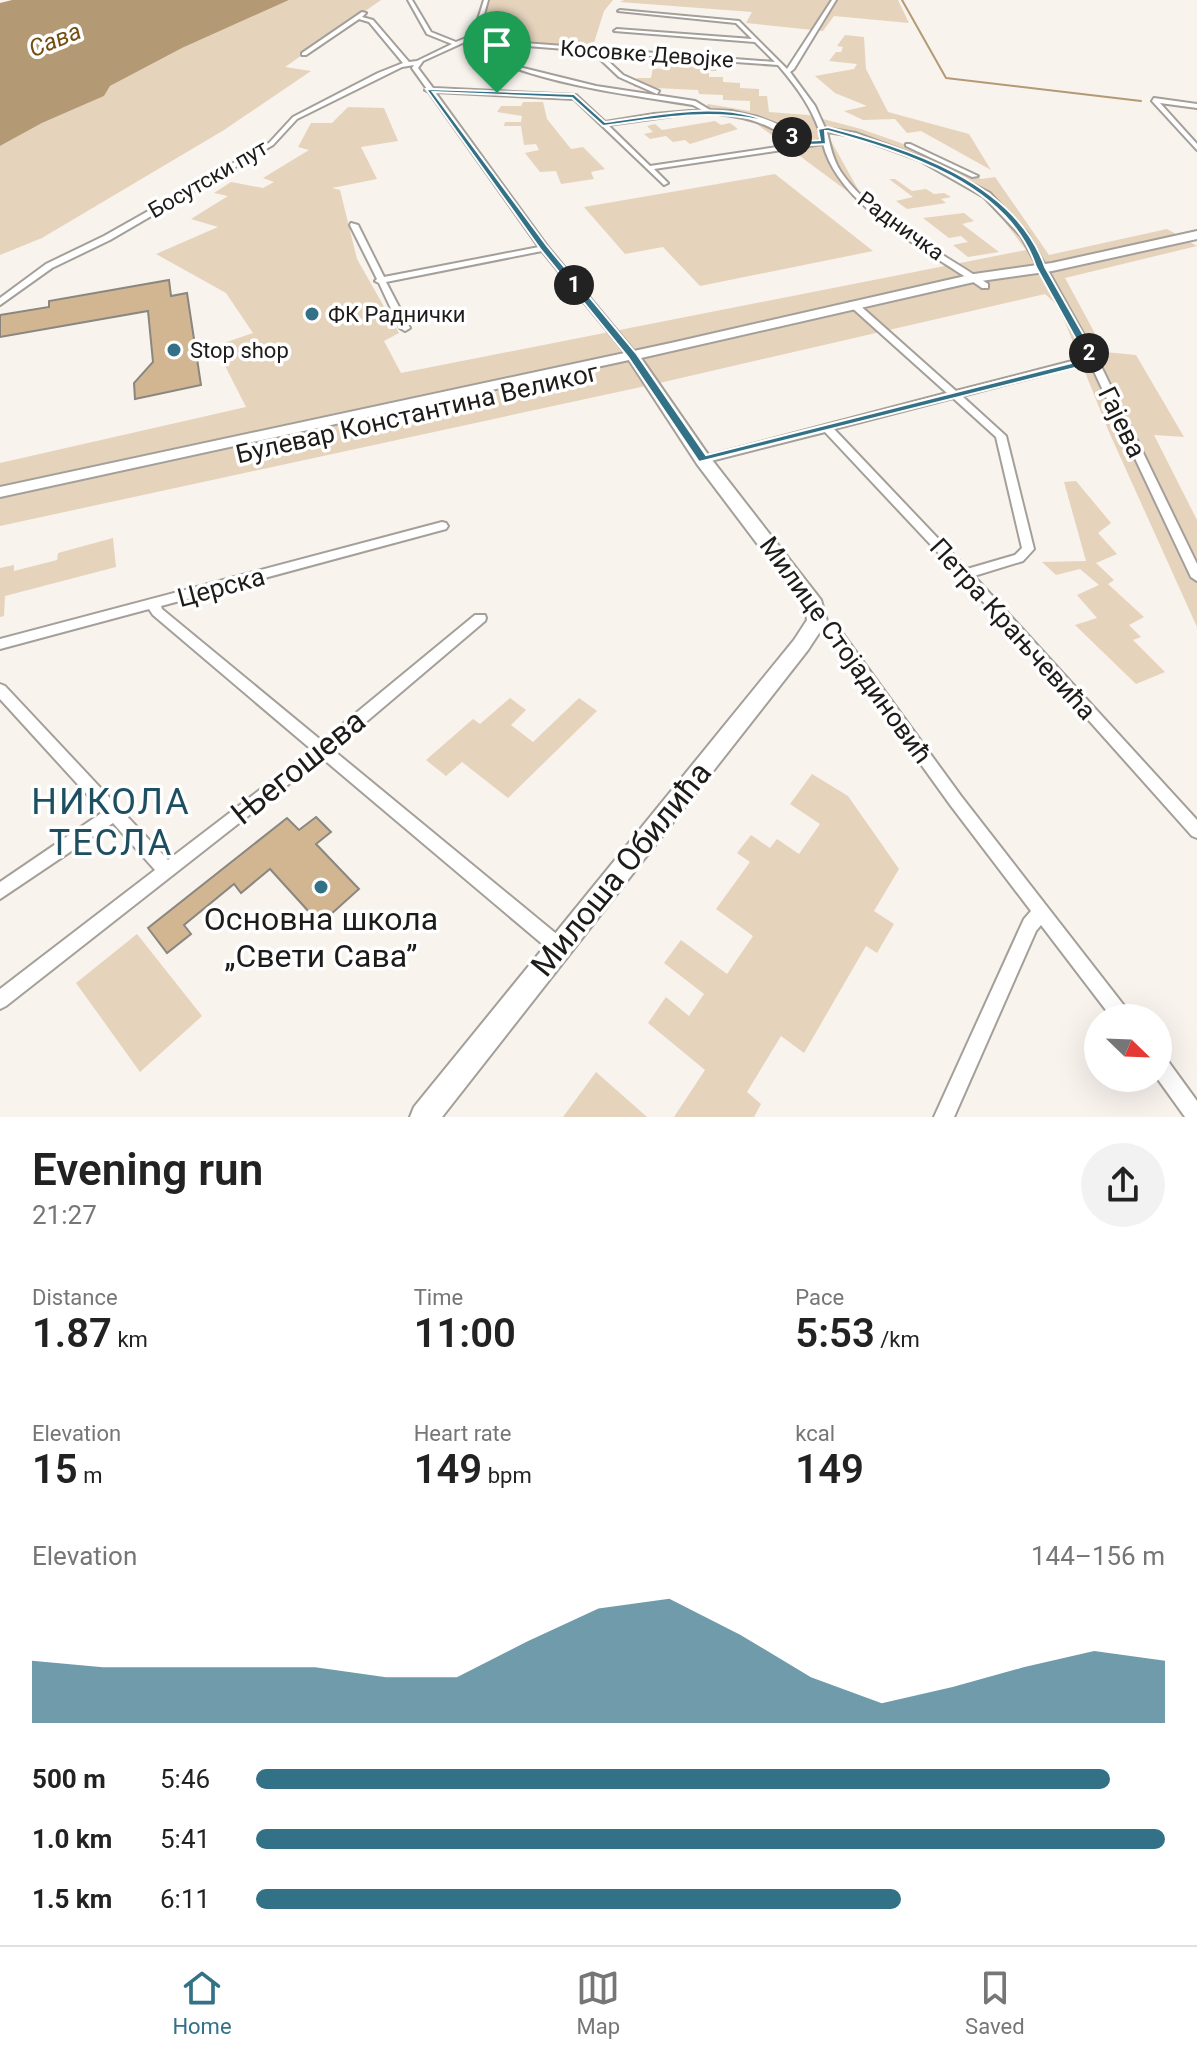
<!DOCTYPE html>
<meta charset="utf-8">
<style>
:root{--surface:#fff;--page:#f2f2f2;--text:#222;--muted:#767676;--line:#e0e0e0;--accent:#337187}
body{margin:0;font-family:Roboto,sans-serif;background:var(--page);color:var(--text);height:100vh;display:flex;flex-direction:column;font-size:30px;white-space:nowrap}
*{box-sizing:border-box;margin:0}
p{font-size:26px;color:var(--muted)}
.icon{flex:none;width:44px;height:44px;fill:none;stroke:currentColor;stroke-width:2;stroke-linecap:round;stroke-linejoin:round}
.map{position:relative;height:1117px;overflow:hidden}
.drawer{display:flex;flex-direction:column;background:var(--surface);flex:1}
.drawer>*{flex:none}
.needle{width:52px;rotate:113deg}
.fabs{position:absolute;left:1084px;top:1004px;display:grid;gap:16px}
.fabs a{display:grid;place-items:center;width:88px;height:88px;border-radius:50%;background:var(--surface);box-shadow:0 8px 32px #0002;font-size:40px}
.pin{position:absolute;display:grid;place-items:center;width:68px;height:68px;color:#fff;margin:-82px -34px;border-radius:50% 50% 50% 0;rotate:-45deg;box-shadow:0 0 8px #0007}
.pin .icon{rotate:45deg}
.km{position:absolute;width:40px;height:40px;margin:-20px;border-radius:50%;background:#222;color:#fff;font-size:22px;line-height:40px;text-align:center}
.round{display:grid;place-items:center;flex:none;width:84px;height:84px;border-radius:42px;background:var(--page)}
.head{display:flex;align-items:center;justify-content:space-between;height:136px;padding:0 32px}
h1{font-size:44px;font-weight:600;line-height:60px}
.figures{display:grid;grid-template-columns:repeat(3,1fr);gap:12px;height:136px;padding:8px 32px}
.figures div{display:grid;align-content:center}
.figures b{font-size:40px;font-weight:600}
.figures small{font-size:22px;font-weight:400}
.figures p{font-size:22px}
.chart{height:224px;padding:16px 32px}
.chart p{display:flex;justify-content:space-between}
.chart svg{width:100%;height:144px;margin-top:8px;fill:var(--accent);opacity:.7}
ul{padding:0 32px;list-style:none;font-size:26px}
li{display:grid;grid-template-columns:128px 96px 1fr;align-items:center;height:60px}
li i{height:20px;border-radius:10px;background:var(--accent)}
.dock{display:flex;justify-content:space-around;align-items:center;height:112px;border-top:2px solid var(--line);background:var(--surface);font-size:22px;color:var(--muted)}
.dock a{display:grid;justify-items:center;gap:4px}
.dock .active{color:var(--accent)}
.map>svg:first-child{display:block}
.green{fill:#e6d3bc}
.water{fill:#b49975}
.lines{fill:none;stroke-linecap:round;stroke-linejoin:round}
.stream{stroke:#b49975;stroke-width:2}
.building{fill:#d2b691;stroke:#8a8680;stroke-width:2}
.street-casing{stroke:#a49f99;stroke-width:4}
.secondary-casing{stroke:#a49f99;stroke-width:4}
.street{fill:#fff;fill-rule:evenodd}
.secondary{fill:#fff;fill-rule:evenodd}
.route{fill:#337187;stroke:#fff;stroke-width:2;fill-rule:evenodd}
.poi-dot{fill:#337187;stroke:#fff;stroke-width:3}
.labels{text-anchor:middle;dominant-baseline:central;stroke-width:7;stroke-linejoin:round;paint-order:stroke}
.far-street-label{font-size:22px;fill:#1e1c1a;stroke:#fff}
.far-poi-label{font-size:22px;fill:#1e1c1a;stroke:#fff;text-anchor:start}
.far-water-label{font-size:24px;font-style:italic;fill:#744e10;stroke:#fff}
.street-label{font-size:26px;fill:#1e1c1a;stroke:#fff}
.near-street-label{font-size:32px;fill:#1e1c1a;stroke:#fff}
.near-poi-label{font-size:32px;fill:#1e1c1a;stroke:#fff}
.near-quarter-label{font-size:36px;letter-spacing:2px;fill:#1d4f60;stroke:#fff}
</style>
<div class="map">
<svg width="1197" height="1117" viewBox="0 0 1197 1117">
<rect width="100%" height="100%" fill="#f8f3ed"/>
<g class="green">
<path d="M289 0H381L285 67 311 71 224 130 42 238 0 255V146L42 123 104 96 110 86 182 48Z"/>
<path d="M488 0H613L604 11 593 46 477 40Z"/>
<path d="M624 0H898L909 23 834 16 823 31 746 23 752 12 620 2Z"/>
<path d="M845 35 864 37 866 69 888 112 969 134 991 170 921 131 907 133 895 119 863 120 844 111 867 106 835 93 815 76 854 69 857 64 829 61 836 52H841L843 47 837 46Z"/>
<path d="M664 65 717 67 716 71H709V77H723V82L740 83V88L759 89V96H767L769 112 808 115 861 129 935 155 981 179 995 177 1049 255 1167 229 1197 246 1065 278 1105 352 1136 355 1184 437 1154 435 1197 520V627L1109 432 1059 307 1045 294 655 384 0 526V463L246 407 215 346 253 333 226 293 156 254 218 227 191 219 228 196 214 193 231 182 263 188 274 182 263 178 309 150 298 147 311 123H332L348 107 384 108 398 141 361 147 377 179 332 188 340 190 357 259 399 333 384 341 401 373 1026 250C1013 233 1001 215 986 201 956 174 865 131 826 132L859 191H847L750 119 703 112 708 104 750 111V101L723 100V95L699 94 698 90 634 87 637 78H651L653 68 663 69Z"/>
<path d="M523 102H543L547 119 571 149 583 147 605 169 591 172 594 179 561 184 556 171 540 172 525 153 539 150 536 144 524 145 521 126H504L505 122H521L522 116 497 112 501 106H521Z"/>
<path d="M715 121 721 125 730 123 738 129 690 144 685 140 673 142 666 136 650 139 644 134 653 132 647 126 655 124 662 130Z"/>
<path d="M775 174 873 251 700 286 663 247 625 254 584 207Z"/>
<path d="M889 179H895L912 191 926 189 934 194 944 193 951 197 941 199 946 203 907 209 896 201 913 197Z"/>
<path d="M964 213 974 221 962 224 999 252 968 257 953 245 968 242 961 236 949 238 923 218Z"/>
<path d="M1076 481 1111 523 1098 533 1117 554 1096 563 1114 580 1108 584 1144 617 1129 625 1141 637 1133 640 1165 672 1136 684 1075 625 1097 618 1077 595 1099 585 1080 569 1056 575 1042 562 1086 561 1064 482Z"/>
<path d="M113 538 116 567 5 596 4 616 0 617V568L14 565V571L57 560 58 553Z"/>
<path d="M510 698 526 710 511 725 533 742 579 698 597 711 508 798 462 762 446 776 426 760 473 719 480 724Z"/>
<path d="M812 774 848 796 899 869 874 911 894 924 877 953 866 946 804 1053 781 1036 747 1092 761 1104 754 1117H674L705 1070 648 1023 666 997 689 1016 704 994 664 963 681 940 727 974 753 936 716 909 750 862 737 853 751 835 770 848 777 839 799 854 820 824 790 804Z"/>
<path d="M137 934 202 1016 140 1072 76 983Z"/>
<path d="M596 1072 647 1117H563Z"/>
</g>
<path class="water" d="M12 0H289L182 48 110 86 104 96 42 123 0 146V3Z"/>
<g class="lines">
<path class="stream" d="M902 0 946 78 1141 101"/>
</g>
<g class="building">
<path d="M169 280 171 296 187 293 201 385 135 399 134 383 153 362 148 311 0 337V315L49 307V301Z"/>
<path d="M316 817 331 832 316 844 359 889 320 924 270 869 241 893 234 884 184 925 191 934 167 953 148 928 287 818 299 830Z"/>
</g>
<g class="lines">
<defs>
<g id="street">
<path d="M408 0H412L431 32 456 42 473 35 484 0H488L478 36 473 39 775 62 755 42 614 31 617 29 752 39 736 23 618 11 620 10 739 21 787 69 832 0H836L794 69 790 72 815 106 825 128 856 133 923 158 990 193 1027 233 1099 362 1197 564V581L1191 577 1091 365H1080L962 396 1006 436 1034 549 1023 561 974 576 1197 820V838L1192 836 961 577 825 432 703 463 698 460 699 458 947 393 850 306V302H856L956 391 1080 359H1088L1021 236 984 197 919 160 853 136 827 132C830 145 833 160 841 172 872 218 943 253 988 284V288H982C931 252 839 208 823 144L654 169 668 183 664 185 574 99 435 92 547 246 637 355 632 358 629 357 542 251 386 282 410 328 405 331 400 328 379 283 375 281 377 279 350 225 351 223 358 225 384 277 539 247 429 92 425 90 427 89 412 68 414 65 402 67 297 119 273 145 110 240 52 268 0 305V298L46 264 104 236 269 143 293 117 378 73 403 63 369 22 359 19 306 55H302V53L362 12 366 13 362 17 373 20 409 62 417 61 452 44 427 34ZM467 41 485 43 483 56C550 85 622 94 693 105L702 110 654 114 605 122 576 95 433 88 418 68 423 61ZM490 43 603 52 601 60 619 77 657 94 659 91 623 75 607 60 608 53 778 65C796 86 815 111 822 140L803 143 781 126 758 117 731 111 710 110 695 101 596 86 515 66 488 54ZM706 113C745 116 765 121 797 144L650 166 608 125 680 115ZM953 398 996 437 1022 548 1015 555 967 569 834 429Z"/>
<path d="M1154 98 1197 104V108L1160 103 1197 144V150L1152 101Z"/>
<path d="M906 144H910L978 176 972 177 906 146Z"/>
<path d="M442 522 446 523 448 526 446 529 161 606 162 609 322 741 475 615H485L486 618 485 621 333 750 565 941 568 947 565 953 559 956 553 953 322 758 6 1006 0 1009V989L155 870 113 823 0 899V882L103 812 0 699V684L5 686 168 860 312 750 153 615 149 609 0 649V639Z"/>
<path d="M817 616 840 630 961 796 1129 1012 1132 1018H1112L1041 925 1036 931 954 1117H934L1024 919 1031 911 951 806 830 638 811 621 812 618Z"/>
<path d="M1158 1055 1165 1057 1197 1101V1117H1185L1157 1078Z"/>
</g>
<path id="secondary" d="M1197 231V239L1052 271 974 282 641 358 709 456 821 600 827 621 808 650 442 1117H410L414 1107 794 640 807 620 805 607 697 464 629 360 0 497V487L671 343 974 274 1052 263Z"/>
</defs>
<use href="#street" class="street-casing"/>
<use href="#secondary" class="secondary-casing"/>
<use href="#street" class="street"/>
<use href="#secondary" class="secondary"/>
</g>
<path class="route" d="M426 89 574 94 605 122C673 113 744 94 802 141L820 140 818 129 828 127C907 148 1015 181 1045 267L1099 362 699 462 628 357 541 250ZM433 92 572 98 603 126C656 119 706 109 759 120 792 128 783 149 826 144L825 131H828C903 152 1009 184 1036 267L1087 359 706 455 636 353 547 246Z"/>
<g class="poi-dot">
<circle cx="312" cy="314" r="8"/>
<circle cx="174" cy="350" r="8"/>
<circle cx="321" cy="887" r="8"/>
</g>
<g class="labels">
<g class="far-street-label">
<text transform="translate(647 54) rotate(4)">Косовке Девојке</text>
<text transform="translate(208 179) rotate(-30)">Босутски пут</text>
<text transform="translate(901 226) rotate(36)">Радничка</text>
</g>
<g class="far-poi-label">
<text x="328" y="314">ФК Раднички</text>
<text x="190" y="350">Stop shop</text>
</g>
<g class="far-water-label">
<text transform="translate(55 40) rotate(-22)">Сава</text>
</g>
<g class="street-label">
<text transform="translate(417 413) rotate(-13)">Булевар Константина Великог</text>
<text transform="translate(1122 422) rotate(64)">Гајева</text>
<text transform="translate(221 587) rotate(-15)">Церска</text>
<text transform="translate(1013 629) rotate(48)">Петра Крањчевића</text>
<text transform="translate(846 650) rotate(54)">Милице Стојадиновић</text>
</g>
<g class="near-street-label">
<text transform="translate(298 767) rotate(-39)">Његошева</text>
<text transform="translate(621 869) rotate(-51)">Милоша Обилића</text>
</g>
<g class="near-poi-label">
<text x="321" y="919">Основна школа<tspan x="321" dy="37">„Свети Сава”</tspan></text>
</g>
<g class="near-quarter-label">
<text x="111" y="802">НИКОЛА<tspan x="111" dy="41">ТЕСЛА</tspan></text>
</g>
</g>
</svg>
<div class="fabs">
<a><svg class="needle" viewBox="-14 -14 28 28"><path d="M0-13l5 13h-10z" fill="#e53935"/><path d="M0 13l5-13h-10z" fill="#767676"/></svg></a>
</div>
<div class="pin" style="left:497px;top:93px;background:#1e9e55"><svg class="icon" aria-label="arrive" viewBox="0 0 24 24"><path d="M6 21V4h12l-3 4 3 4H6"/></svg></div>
<b class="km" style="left:574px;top:285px">1</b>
<b class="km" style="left:1089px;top:353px">2</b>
<b class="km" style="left:792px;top:137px">3</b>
</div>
<section class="drawer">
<div class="head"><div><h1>Evening run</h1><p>21:27</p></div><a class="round"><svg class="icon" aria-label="share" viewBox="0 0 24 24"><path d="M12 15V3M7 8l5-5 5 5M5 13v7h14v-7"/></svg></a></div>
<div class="figures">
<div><p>Distance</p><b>1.87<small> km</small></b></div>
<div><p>Time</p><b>11:00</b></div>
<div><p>Pace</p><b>5:53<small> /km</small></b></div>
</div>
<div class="figures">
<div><p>Elevation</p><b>15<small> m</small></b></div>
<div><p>Heart rate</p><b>149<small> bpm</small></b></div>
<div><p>kcal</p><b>149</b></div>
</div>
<div class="chart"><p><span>Elevation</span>144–156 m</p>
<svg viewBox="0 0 160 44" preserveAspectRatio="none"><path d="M0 44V25L10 27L20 27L30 27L40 27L50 30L60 30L70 19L80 9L90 6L100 17L110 30L120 38L130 33L140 27L150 22L160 25V44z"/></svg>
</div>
<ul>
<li><b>500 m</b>5:46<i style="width:94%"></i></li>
<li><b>1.0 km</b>5:41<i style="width:100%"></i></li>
<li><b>1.5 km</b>6:11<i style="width:71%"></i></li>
</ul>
</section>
<nav class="dock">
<a class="active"><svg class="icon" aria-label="home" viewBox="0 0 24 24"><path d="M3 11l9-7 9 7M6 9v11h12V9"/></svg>Home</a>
<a><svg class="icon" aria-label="map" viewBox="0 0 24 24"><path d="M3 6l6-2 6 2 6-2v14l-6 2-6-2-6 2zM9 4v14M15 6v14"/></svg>Map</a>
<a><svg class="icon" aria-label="saved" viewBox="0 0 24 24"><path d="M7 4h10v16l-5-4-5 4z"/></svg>Saved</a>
</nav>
